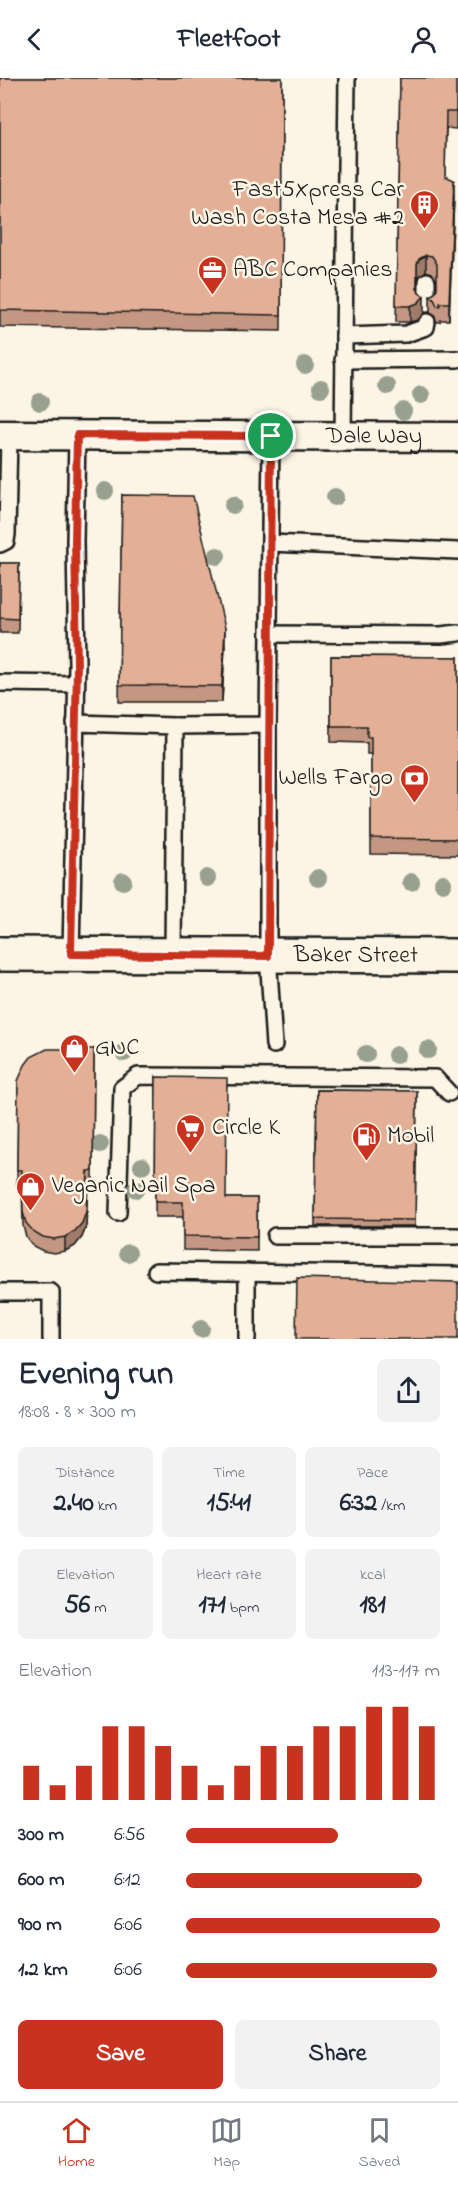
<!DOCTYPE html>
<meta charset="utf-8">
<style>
:root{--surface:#fff;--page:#f2f2f3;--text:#1f2937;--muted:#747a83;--line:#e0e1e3;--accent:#c8321e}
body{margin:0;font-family:"Indie Flower",sans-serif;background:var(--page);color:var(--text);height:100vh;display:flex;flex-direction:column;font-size:22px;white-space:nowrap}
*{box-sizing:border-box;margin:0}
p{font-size:20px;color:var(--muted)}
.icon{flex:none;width:33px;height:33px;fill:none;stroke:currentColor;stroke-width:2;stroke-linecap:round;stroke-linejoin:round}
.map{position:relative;height:1261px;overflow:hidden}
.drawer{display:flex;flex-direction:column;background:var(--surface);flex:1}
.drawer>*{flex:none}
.pin{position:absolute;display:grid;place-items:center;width:51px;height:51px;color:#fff;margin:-26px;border:3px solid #fff;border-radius:50%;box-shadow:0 2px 6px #0007}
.round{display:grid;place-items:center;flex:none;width:63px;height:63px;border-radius:9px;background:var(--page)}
.headline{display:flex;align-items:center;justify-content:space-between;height:102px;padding:0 18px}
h1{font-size:33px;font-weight:700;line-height:45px}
.metrics{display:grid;grid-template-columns:repeat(3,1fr);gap:9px;height:102px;padding:6px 18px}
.metrics div{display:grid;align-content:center;border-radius:9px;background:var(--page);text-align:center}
.metrics b{font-size:26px;font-weight:700}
.metrics small{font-size:16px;font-weight:400}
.metrics p{font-size:16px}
.chart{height:168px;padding:12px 18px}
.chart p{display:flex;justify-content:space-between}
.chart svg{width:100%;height:108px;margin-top:6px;stroke:var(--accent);stroke-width:6}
.cta{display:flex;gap:12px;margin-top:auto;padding:12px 18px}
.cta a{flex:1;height:69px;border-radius:9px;background:var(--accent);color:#fff;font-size:24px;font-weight:700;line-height:69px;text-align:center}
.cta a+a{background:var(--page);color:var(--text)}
ul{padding:0 18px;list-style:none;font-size:20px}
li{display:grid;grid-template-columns:96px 72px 1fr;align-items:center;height:45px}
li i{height:15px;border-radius:8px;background:var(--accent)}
header{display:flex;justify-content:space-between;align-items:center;height:78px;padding:0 18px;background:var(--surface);font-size:27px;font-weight:700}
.tabs{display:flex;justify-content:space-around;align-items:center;height:84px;border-top:2px solid var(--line);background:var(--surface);font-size:16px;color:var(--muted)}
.tabs a{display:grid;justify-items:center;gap:3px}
.tabs .current{color:var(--accent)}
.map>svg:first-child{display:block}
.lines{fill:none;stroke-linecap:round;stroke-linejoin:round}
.service-casing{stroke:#1c1c1c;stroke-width:20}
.minor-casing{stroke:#1c1c1c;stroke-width:33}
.secondary-casing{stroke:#1c1c1c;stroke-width:38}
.service{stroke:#fcf5e5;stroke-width:15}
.minor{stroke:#fcf5e5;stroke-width:28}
.secondary{stroke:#fcf5e5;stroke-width:33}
.tree{fill:#98a090}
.wall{fill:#c39782;stroke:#1c1c1c;stroke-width:1.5}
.shaded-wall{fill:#9f7b6a;stroke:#1c1c1c;stroke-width:1.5}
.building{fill:#e3b097;stroke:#1c1c1c;stroke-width:1.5}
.route-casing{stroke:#fff;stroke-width:12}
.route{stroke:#c8321e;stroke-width:8}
.labels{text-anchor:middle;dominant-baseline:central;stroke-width:5;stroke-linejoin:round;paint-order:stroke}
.poi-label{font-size:24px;fill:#1c1c1c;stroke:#fcf5e5;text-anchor:start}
.street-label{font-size:24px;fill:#1c1c1c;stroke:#fcf5e5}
</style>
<header><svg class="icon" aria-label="back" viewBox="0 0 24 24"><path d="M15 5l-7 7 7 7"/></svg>Fleetfoot<svg class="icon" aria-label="person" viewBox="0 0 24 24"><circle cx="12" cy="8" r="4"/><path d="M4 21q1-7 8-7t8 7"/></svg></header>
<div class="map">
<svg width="458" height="1261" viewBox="0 0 458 1261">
<rect width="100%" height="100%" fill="#fcf5e5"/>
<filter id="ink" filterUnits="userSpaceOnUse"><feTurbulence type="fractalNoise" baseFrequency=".0167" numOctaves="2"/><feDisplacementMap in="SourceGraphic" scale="12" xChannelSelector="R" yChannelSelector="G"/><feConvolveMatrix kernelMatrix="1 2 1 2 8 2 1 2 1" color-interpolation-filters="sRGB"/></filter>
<g filter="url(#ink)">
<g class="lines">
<defs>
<g id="service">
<path d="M427 226V203"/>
<path d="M344 258 406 256 426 249 427 244"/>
<path d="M343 282 458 281"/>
<path d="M343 358 347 0"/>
<path d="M270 465 458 473"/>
<path d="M0 466 6 463 7 456 9 357"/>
<path d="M269 556 441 557 458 555"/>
<path d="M0 605 76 606"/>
<path d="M75 645 175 648"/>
<path d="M268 647V877L274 967"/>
<path d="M71 876 77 587 75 464 77 357"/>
<path d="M173 876 175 648 268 647 271 358"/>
<path d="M118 1135 122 1010 138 998 435 1000 449 1015"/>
<path d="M275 1158H458"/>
<path d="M156 1193 458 1197"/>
<path d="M0 1214H51V1261"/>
<path d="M247 1261V1194"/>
</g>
<g id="minor">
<path id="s1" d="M0 357 458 359"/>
</g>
<g id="secondary">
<path id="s2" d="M0 876 458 878"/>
</g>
</defs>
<use href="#service" class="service-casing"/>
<use href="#minor" class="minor-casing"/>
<use href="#secondary" class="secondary-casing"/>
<use href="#service" class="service"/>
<use href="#minor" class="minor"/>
<use href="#secondary" class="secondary"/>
</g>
<g class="tree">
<circle cx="305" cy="287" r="9"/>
<circle cx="387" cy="308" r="9"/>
<circle cx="321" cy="310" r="9"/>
<circle cx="421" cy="317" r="9"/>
<circle cx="40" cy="324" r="9"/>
<circle cx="403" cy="333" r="9"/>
<circle cx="105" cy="413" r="9"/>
<circle cx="335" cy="419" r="9"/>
<circle cx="233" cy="427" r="9"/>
<circle cx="217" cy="478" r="9"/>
<circle cx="207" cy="800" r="9"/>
<circle cx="318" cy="800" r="9"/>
<circle cx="123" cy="803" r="9"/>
<circle cx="411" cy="804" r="9"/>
<circle cx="443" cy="805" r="9"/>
<circle cx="428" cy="972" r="9"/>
<circle cx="124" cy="975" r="9"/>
<circle cx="366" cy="976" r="9"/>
<circle cx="396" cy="977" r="9"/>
<circle cx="100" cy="1066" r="9"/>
<circle cx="142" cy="1088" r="9"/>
<circle cx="136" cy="1111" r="9"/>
<circle cx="128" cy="1175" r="9"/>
<circle cx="201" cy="1251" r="9"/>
</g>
<g class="wall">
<path d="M0 0H282L281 253 0 249Z"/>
<path d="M400 0H456V51L446 50 445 98 454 118 449 242H440V244H437L434 237 430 235V218L435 215 437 210V203L432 195 426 193 419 198 417 203V210L424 235 418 242 410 244H396Z"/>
<path d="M122 417 225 567 222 624H119Z"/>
<path d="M0 485H19L18 555H0Z"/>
<path d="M331 578 458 579V777L371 776V676H367V665L331 664Z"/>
<path d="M94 971 93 1107H88L86 1149 82 1159 75 1168 65 1173 54 1175 43 1173 33 1168 26 1159 23 1148 22 1106H17L18 1003Z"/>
<path d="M156 999 226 1120H257V1173L183 1172V1139H155Z"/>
<path d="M317 1012 417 1013 415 1148H315Z"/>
</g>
<g class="shaded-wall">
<path d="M454 102V118L449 242V225Z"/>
<path d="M426 177V193L419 198 417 203V186L419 181Z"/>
<path d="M424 218V235L418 242 410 244V228Z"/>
<path d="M225 550V567L222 624V608Z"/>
<path d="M88 1093 86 1149 82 1159 75 1168 65 1173V1159Z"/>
</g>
<g class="building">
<path d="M0 0H282L281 237 0 232Z"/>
<path d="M400 0H456V34H446L445 98 454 102 449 225H440V228H437L434 221 430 218 435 215 437 210V186L432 178 426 177 419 181 417 186V210L419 215 424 218 418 225 410 228H396Z"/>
<path d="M122 417 193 418 225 550 222 608 119 607Z"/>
<path d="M0 485H19L18 541 0 540Z"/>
<path d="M331 578 458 579V761L371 760V659H367V648H331Z"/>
<path d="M47 971H94L93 1093H88L86 1134 82 1145 75 1153 65 1159 54 1161 43 1159 33 1153 26 1145 23 1134 22 1092H17L18 1003 25 987 31 979Z"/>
<path d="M156 999 227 1000 226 1120H257V1159L183 1158V1124H155Z"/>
<path d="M317 1012 417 1013 415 1142 315 1141Z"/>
<path d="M297 1200 458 1204V1261H296Z"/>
</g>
</g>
<g class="lines" filter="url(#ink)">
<defs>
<path id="route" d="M77 357 271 358 268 878 71 876 77 587 75 464Z"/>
</defs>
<use href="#route" class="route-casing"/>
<use href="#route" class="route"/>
</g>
<defs>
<symbol id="building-pin" viewBox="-11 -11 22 30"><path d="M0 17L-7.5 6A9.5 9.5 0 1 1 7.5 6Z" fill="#c8321e" stroke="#fcf5e5"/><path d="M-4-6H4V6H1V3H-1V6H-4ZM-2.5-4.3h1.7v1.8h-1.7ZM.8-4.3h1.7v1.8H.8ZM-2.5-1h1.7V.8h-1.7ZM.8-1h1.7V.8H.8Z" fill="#fff"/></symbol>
<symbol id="office-pin" viewBox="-11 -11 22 30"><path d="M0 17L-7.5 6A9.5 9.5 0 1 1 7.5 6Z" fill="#c8321e" stroke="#fcf5e5"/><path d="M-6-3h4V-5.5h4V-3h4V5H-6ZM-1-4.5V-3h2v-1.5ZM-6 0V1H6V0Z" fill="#fff"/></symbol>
<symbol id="bank-pin" viewBox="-11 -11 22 30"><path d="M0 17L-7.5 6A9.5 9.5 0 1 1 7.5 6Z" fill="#c8321e" stroke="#fcf5e5"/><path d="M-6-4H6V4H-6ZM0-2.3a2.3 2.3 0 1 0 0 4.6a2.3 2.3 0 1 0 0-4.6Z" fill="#fff"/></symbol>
<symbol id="shop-pin" viewBox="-11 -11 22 30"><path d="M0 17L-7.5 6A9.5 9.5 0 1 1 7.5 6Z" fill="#c8321e" stroke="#fcf5e5"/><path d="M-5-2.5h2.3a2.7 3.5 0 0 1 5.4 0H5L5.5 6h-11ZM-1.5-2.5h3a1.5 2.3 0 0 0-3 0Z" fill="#fff"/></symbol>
<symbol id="supermarket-pin" viewBox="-11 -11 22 30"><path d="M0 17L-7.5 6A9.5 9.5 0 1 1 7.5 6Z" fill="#c8321e" stroke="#fcf5e5"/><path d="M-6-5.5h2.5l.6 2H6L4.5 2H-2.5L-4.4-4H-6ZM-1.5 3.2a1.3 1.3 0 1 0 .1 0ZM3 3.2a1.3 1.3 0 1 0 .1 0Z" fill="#fff"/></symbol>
<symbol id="fuel-pin" viewBox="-11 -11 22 30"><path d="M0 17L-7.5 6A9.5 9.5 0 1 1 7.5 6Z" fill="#c8321e" stroke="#fcf5e5"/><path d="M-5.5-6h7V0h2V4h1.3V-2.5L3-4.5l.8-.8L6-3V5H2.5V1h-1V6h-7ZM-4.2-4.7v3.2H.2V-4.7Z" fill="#fff"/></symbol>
</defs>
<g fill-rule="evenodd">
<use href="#building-pin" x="408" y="110" width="33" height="45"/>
<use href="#office-pin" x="196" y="176" width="33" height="45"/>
<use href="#bank-pin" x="398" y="684" width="33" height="45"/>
<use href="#shop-pin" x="58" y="954" width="33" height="45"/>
<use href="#supermarket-pin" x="174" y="1034" width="33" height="45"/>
<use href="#fuel-pin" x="350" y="1042" width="33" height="45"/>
<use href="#shop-pin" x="14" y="1092" width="33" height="45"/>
</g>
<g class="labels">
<g class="poi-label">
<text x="404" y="112" text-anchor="end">Fast5Xpress Car<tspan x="404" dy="28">Wash Costa Mesa #2</tspan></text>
<text x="233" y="192">ABC Companies</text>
<text x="393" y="700" text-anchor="end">Wells Fargo</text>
<text x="95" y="970">GNC</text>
<text x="212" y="1050">Circle K</text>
<text x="387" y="1058">Mobil</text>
<text x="52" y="1108">Veganic Nail Spa</text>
</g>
<g class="street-label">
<text stroke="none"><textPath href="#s1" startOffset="374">Dale Way</textPath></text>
<text stroke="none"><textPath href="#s2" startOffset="356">Baker Street</textPath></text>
</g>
</g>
</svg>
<div class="pin" style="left:271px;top:358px;background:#1e9e55"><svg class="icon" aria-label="arrive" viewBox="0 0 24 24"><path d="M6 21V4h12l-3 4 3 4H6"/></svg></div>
</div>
<section class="drawer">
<div class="headline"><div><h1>Evening run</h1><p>18:08 · 8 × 300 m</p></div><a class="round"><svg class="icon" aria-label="share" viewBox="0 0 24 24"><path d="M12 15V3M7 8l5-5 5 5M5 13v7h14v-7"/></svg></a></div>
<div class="metrics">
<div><p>Distance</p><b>2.40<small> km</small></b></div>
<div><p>Time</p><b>15:41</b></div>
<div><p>Pace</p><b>6:32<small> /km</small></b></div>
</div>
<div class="metrics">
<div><p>Elevation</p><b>56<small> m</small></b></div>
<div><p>Heart rate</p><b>171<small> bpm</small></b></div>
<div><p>kcal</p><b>181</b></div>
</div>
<div class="chart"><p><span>Elevation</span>113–117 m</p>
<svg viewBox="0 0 160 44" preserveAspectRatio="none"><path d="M5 44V30M15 44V38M25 44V30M35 44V14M45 44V14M55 44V22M65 44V30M75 44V38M85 44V30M95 44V22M105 44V22M115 44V14M125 44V14M135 44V6M145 44V6M155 44V14"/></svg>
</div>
<ul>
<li><b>300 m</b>6:56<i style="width:60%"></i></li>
<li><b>600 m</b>6:12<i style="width:93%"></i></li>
<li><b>900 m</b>6:06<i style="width:100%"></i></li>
<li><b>1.2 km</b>6:06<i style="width:99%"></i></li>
</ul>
<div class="cta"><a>Save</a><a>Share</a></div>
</section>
<nav class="tabs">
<a class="current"><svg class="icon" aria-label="home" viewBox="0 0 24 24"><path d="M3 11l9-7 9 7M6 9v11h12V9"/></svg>Home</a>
<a><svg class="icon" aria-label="map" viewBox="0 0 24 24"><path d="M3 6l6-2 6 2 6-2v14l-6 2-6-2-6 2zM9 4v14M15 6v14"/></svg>Map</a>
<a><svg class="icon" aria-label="saved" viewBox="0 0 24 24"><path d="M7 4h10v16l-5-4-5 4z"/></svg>Saved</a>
</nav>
